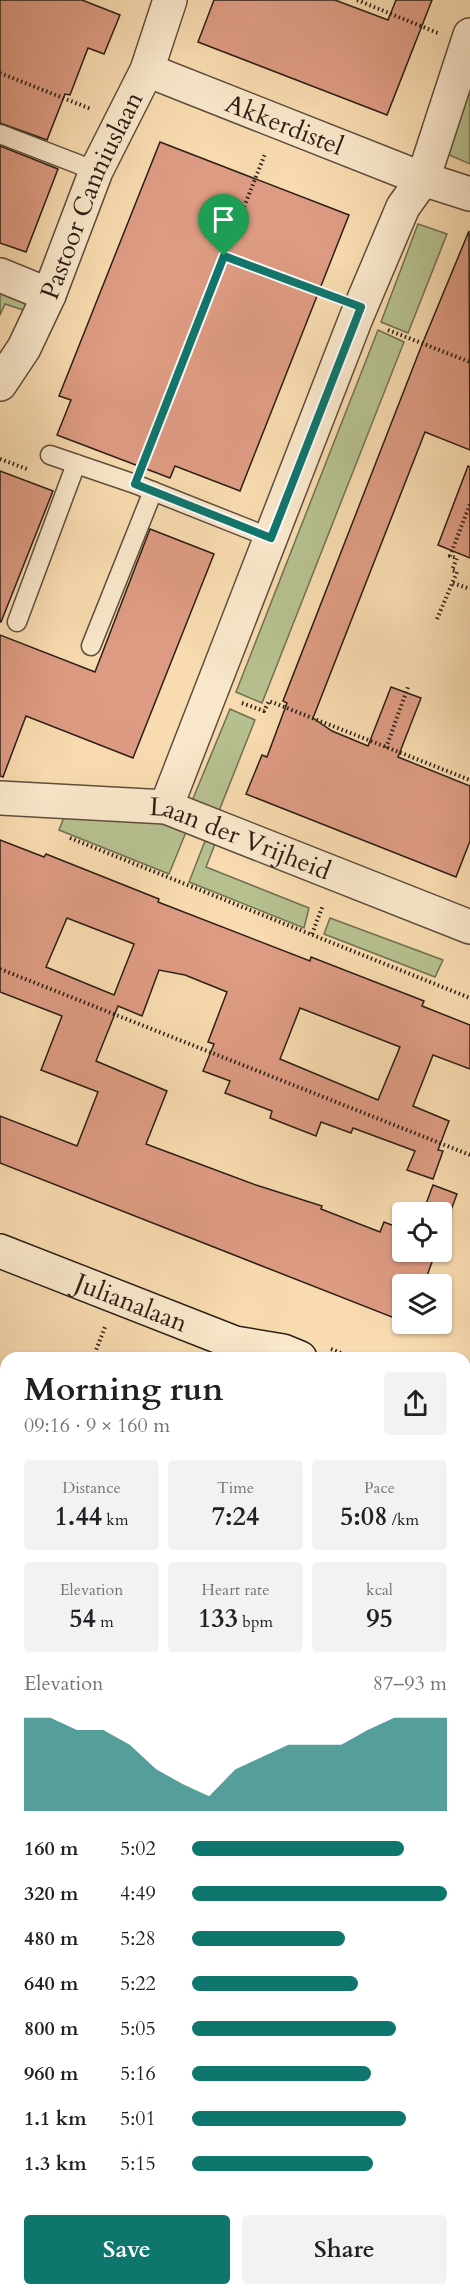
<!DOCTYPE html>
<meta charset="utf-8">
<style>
:root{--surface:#fff;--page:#f2f2f2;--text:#202124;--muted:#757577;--accent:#0f766e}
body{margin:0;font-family:Cardo,serif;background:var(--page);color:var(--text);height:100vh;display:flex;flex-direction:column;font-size:22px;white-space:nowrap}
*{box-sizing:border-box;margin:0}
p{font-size:20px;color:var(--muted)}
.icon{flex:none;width:33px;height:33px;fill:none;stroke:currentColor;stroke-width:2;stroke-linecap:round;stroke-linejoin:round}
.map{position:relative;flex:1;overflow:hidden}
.details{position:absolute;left:0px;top:1352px;width:471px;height:944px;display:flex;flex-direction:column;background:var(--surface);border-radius:18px 18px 0 0;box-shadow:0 2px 4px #0004}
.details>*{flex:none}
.controls{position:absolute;left:392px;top:1202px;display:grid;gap:12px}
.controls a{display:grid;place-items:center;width:60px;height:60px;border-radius:6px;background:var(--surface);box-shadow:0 2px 4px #0004;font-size:30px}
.pin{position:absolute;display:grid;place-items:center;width:51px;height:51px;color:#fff;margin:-62px -26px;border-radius:50% 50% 50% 0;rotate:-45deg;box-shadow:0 0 6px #0007}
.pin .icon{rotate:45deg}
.round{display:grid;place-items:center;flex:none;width:63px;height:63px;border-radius:6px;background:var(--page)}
.head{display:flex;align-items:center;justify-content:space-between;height:102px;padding:0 24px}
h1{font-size:33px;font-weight:800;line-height:45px}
.figures{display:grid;grid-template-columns:repeat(3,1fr);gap:9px;height:102px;padding:6px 24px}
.figures div{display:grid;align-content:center;border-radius:6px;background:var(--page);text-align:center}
.figures b{font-size:26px;font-weight:800}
.figures small{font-size:16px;font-weight:400}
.figures p{font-size:16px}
.chart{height:168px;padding:12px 24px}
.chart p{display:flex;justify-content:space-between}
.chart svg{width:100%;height:108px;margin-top:6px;fill:var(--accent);opacity:.7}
.cta{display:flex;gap:12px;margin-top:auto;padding:12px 24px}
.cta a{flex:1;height:69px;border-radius:6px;background:var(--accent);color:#fff;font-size:24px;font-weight:800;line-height:69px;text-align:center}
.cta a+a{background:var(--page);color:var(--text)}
ul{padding:0 24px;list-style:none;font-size:20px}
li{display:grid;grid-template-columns:96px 72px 1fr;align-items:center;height:45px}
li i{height:15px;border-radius:8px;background:var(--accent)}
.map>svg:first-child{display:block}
.green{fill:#b7c190;stroke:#717053;stroke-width:1.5}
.building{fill:#de9b83;stroke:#2b1f16;stroke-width:1.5;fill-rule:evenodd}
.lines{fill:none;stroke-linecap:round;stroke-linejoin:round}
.lane-casing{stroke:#5e4e3c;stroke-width:21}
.street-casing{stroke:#5e4e3c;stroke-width:36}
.secondary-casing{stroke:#2b1f16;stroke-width:36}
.path{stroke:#2b1f16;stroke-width:4;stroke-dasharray:1.5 3;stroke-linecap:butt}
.lane{stroke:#fae8cc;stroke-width:18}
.street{stroke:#fae8cc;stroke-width:33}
.secondary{stroke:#fae8cc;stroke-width:33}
.route-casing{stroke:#fff;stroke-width:12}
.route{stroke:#0f766e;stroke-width:8}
.labels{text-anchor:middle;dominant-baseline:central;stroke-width:5;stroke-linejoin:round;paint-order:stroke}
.street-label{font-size:26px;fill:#2b1f16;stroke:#fae8cc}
</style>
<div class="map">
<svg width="470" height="2294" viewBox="0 0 470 2294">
<rect width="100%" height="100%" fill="#f8dbb0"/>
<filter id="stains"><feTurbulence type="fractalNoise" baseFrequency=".00333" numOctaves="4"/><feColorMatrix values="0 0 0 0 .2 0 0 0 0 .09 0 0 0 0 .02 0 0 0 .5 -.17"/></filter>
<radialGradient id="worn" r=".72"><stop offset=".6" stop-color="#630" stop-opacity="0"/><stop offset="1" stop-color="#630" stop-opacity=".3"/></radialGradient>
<g class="green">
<path d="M470 89V164L445 153Z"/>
<path d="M418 224 447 234 408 333 381 322Z"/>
<path d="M0 283 33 296 29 312 5 304 0 315Z"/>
<path d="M378 330 404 342 262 703 236 692Z"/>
<path d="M230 709 255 720 219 811 192 801Z"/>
<path d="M64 817 157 822 186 832 169 874 59 830Z"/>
<path d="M205 841 215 844 206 867 309 908 304 928 189 882Z"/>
<path d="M330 918 443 960 435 977 324 934Z"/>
</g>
<g class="building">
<path d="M0 0H82L120 15 104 54 88 48 70 95 65 94 47 140 0 123Z"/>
<path d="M214 0H335L388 20 396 0H432L387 115 198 42Z"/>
<path d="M160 142 349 215 240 491 175 466 170 478 57 435 71 400 59 396Z"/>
<path d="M0 146 58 169 26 252 0 243Z"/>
<path d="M469 231 470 450 425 432 313 718 332 731 368 746 391 687 421 698 398 757 470 786V841L456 877 246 794 262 755 267 757 287 703 283 701 421 347Z"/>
<path d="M468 466 470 467V558L438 545Z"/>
<path d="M0 471 53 491 1 622H0Z"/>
<path d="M150 529 214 554 133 758 26 716 3 777 0 776V635L95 672Z"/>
<path d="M0 840 44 857 46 854 159 899 158 902 310 961 311 957 424 1001 422 1006 470 1025V1069L433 1055 413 1106 449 1121 438 1150 443 1151 433 1179 407 1170 415 1151 353 1128 351 1133 321 1122 316 1136 270 1118 272 1111 225 1093 230 1081 203 1071 214 1044 208 1042 227 992 185 975 159 970 142 1016 118 1006 96 1061 167 1091 146 1144 256 1185 322 1206 321 1209 380 1232 384 1222 402 1229V1251H436L424 1284H402V1321L0 1163V1116L77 1146 98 1092 41 1070 62 1016 0 992ZM67 918 134 944 114 995 46 967ZM300 1008 400 1047 378 1100 280 1059Z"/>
<path d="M433 1185 457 1194 441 1237V1212H423Z"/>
</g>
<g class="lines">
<defs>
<g id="lane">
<path d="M0 134 96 171"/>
<path d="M50 455 135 484 271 538"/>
<path d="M17 622 76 464"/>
<path d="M91 646 153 491"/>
<path d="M0 1502 6 1504"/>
</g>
<g id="street">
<path id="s1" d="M147 70 423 179 470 194"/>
<path d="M0 275 49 295"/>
<path id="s2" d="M0 384 24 348 49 295 96 171 147 70 170 0"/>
<path id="s3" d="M0 798 166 807 470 927"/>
<path d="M166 807 356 318 403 207 423 179 470 35"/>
<path d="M465 1683 470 1670"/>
<path d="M0 1696 6 1698"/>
<path d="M465 1874 470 1876"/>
<path d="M465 2157 470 2152"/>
<path d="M386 2294 388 2289"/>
</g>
<g id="secondary">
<path id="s4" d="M0 1251 235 1343 283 1351 300 1358"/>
<path d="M465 1423 470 1425"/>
</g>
</defs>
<use href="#lane" class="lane-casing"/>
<use href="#street" class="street-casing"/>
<use href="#secondary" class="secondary-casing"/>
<g class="path">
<path d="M357 0 438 33"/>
<path d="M0 73 91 109"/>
<path d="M224 256 330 296"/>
<path d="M388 330 470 362"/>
<path d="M0 459 27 469"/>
<path d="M143 462 265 154"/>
<path d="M453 583 470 589"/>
<path d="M437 619 457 572 452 570 457 558 450 556 470 504"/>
<path d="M242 703 264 711 269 701 470 780"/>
<path d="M386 748 408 687"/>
<path d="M70 838 470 998"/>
<path d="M312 934 323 905"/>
<path d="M0 969 470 1155"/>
<path d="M331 1349 353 1358"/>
<path d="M93 1358 105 1327"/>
<path d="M0 1595 6 1579"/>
</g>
<use href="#lane" class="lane"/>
<use href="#street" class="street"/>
<use href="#secondary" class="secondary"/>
</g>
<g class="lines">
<defs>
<path id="route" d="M224 256 361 307 271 538 135 484Z"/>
</defs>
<use href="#route" class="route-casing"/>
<use href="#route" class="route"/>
</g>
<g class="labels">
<g class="street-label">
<text stroke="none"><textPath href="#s1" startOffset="148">Akkerdistel</textPath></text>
<text stroke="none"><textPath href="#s2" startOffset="210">Pastoor Canniuslaan</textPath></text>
<text stroke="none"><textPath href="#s3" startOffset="246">Laan der Vrijheid</textPath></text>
<text stroke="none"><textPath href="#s4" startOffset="141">Julianalaan</textPath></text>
</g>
</g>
<rect width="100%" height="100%" filter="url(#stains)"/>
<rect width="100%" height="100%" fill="url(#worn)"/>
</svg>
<div class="controls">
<a><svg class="icon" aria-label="locate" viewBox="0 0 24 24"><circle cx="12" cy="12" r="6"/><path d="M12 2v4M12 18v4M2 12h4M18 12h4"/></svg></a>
<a><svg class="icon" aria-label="layers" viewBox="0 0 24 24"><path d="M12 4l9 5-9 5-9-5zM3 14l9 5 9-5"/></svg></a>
</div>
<div class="pin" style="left:224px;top:256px;background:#1e9e55"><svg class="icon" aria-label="arrive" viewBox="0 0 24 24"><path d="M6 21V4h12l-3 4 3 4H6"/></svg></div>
<section class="details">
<div class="head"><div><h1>Morning run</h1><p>09:16 · 9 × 160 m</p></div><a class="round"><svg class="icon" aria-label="share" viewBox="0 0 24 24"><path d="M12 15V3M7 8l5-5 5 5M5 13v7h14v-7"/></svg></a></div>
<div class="figures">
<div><p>Distance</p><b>1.44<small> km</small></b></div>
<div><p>Time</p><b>7:24</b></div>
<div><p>Pace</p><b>5:08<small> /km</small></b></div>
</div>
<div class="figures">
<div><p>Elevation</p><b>54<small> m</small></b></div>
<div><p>Heart rate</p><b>133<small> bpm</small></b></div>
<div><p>kcal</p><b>95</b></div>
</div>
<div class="chart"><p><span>Elevation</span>87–93 m</p>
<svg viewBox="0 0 160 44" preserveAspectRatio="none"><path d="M0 44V6L10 6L20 11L30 11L40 17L50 27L60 33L70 38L80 27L90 22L100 17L110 17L120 17L130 11L140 6L150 6L160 6V44z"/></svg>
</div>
<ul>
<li><b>160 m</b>5:02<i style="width:83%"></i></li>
<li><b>320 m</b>4:49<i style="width:100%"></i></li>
<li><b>480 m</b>5:28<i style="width:60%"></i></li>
<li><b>640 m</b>5:22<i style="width:65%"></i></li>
<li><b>800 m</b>5:05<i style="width:80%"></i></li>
<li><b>960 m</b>5:16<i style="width:70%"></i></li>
<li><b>1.1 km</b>5:01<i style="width:84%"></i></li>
<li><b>1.3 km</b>5:15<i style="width:71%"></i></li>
</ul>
<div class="cta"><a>Save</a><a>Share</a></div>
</section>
</div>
